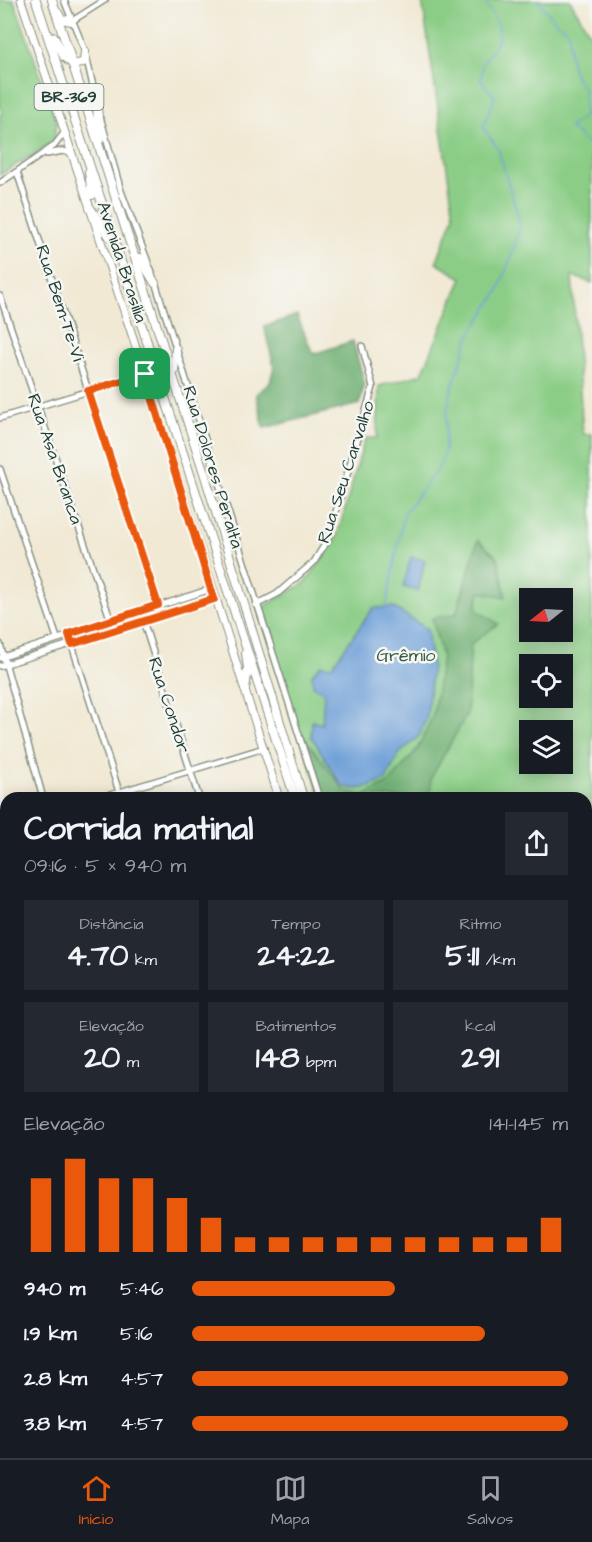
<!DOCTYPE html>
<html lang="pt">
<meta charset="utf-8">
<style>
:root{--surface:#171b24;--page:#242831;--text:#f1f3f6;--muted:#9ea1a6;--line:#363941;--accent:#ea580c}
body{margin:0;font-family:"Architects Daughter",sans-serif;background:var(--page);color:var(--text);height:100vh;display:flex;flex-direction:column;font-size:22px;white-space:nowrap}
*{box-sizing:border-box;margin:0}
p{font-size:20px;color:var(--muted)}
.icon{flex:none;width:33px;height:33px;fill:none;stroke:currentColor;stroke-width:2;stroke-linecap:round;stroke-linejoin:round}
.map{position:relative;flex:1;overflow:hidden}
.drawer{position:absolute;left:0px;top:792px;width:592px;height:666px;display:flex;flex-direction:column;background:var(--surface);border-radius:18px 18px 0 0;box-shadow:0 3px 15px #0003}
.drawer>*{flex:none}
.needle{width:39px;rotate:252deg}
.tools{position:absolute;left:519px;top:588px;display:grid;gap:12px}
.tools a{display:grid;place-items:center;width:54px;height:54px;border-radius:0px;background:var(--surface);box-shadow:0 3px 15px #0003;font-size:30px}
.pin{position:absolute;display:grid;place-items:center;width:51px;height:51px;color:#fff;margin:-26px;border-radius:12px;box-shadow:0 3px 9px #0006}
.round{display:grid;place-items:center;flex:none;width:63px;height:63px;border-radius:0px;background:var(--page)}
.summary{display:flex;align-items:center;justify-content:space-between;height:102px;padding:0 24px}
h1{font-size:33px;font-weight:800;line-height:45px}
.figures{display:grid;grid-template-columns:repeat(3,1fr);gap:9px;height:102px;padding:6px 24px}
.figures div{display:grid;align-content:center;border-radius:0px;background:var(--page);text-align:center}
.figures b{font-size:30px;font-weight:800}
.figures small{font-size:16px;font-weight:400}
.figures p{font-size:16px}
.chart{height:168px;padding:12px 24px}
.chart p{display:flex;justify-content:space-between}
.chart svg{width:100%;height:108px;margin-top:6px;stroke:var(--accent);stroke-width:6}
ul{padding:0 24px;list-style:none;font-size:20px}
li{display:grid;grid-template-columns:96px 72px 1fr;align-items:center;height:45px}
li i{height:15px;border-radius:8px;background:var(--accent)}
.menu{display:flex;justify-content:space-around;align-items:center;height:84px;border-top:2px solid var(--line);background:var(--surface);font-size:16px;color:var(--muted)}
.menu a{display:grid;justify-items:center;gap:3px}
.menu .on{color:var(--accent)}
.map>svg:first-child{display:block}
.green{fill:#8bcd86;stroke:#55855d;stroke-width:1.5;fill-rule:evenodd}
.forest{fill:#70b073;stroke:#487654;stroke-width:1.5}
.water{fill:#6c9ed7;stroke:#466e86;stroke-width:1.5}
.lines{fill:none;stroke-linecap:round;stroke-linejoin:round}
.stream{stroke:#6c9ed7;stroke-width:1.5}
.minor-casing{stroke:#889384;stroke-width:8}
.major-casing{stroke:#889384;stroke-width:9}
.highway-casing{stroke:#889384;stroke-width:10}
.minor{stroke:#fff;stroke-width:5}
.major{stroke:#fff;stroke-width:7}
.highway{stroke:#fff;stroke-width:8}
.rail{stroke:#1f3d34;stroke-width:1.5}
.route-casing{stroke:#fff;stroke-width:12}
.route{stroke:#ea580c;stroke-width:8}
.labels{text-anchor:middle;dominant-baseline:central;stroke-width:5;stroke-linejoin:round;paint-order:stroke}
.shield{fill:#f6f6f2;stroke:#60746d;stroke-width:1.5}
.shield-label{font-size:16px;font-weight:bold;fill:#1f3d34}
.street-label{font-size:18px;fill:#1f3d34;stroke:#f6f6f2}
.park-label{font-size:18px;fill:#355a44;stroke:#f6f6f2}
</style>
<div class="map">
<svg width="592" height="1458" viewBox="0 0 592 1458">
<rect width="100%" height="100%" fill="#f6f6f2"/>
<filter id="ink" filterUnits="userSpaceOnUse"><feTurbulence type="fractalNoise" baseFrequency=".0167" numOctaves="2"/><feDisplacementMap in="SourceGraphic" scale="12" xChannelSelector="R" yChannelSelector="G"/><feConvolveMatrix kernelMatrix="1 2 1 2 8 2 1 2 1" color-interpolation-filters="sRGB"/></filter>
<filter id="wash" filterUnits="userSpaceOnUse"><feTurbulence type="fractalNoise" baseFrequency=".008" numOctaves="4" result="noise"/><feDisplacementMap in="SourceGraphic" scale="24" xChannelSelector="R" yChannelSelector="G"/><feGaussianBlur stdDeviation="1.35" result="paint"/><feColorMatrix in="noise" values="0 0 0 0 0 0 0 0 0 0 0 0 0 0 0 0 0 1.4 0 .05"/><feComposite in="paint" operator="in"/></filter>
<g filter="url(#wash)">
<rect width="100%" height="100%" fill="#f1e9d4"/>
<g class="green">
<path d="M0 0H14L57 123 53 142 0 175V115L2 113 0 106Z"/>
<path d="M422 0H570L592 37V283L572 276 583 434H592V860L587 862 586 798H321L259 609 305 583 336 540 365 438H377L379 386 422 374 462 278 436 263 454 216ZM530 598H562V632H530ZM530 664H562V698H530ZM530 730H562V764H530Z"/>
</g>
<g class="forest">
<path d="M297 315 313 354 353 341 364 382 360 404 264 428 256 394 270 383 274 366 264 327Z"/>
<path d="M478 540 498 558 506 597 480 592 476 609 498 624 471 644 467 714 431 778V798H325L304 737 345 791 364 796 390 782 418 748 433 715 442 657 432 618 456 614Z"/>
</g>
<g class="water">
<path d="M411 557 425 560 418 591 403 587Z"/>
<path d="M393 607 427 629 432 665 427 717 419 736 399 754 386 780C371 786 358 793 342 786L311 736 312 721 322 724 324 692 313 686 312 674 321 665 332 666 373 608Z"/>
</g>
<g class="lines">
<g class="stream">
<path d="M537 0 556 22 569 31C570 53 568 72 584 89V117L569 127 592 148"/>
<path d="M386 608 404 513 439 467 445 450 447 410 451 392 469 336 498 292 517 240 520 222 498 149 483 127 495 97 481 80 483 63 498 42 499 26 484 0"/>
</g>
</g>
</g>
<g filter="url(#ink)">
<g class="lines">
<defs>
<g id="minor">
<path d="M64 0 85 51 98 108"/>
<path d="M72 21 105 0"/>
<path d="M101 120 121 191 152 273"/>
<path d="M47 154 63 151 70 153"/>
<path d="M17 172 158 605"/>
<path d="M0 183 54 146 64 133"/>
<path d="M155 282 319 798"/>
<path d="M0 296 111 621"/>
<path d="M0 418 145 374"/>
<path d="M0 469 57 638"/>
<path d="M256 605 277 594 314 562 328 539 373 387 362 346"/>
<path d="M140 611 199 798"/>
<path d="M71 642 121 798"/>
<path d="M0 644 43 798"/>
<path d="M0 658 211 589"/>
<path d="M0 666 214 599"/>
<path d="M100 798 264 748"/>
<path d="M0 830 6 828"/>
<path d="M586 868 592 866"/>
<path d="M590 932 592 940"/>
<path d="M0 978 6 987"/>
<path d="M586 1029 592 1028"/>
<path d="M586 1098 592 1116"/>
<path d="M586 1248 592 1246"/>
<path d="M586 1346 592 1343"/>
<path d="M525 1452 527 1458"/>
<path d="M385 1458 390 1452"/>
</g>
<g id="major">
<path d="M21 0 145 374 279 798"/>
<path d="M0 1421 6 1419"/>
<path d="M0 1433 6 1431"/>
</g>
<g id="highway">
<path d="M36 0 295 798"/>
<path d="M52 0 205 476 303 798"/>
<path d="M58 13 61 19 72 21"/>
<path d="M54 37 64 57 74 65 84 62 85 51"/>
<path d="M97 107 100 139"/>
<path d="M89 172 92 195"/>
<path d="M90 208 110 237"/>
<path d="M140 258 155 283"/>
<path d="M174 371 176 349"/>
<path d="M245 689 248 668 246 653"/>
<path d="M495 1452 496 1458"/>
<path d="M504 1452 506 1458"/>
</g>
</defs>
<use href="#minor" class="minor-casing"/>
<use href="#major" class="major-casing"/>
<use href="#highway" class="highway-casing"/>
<use href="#minor" class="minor"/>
<use href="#major" class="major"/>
<use href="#highway" class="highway"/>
<g class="rail">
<path d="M586 1316 592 1313"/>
<path d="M402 1458 408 1452"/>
</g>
</g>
</g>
<g class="lines" filter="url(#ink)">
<defs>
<path id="route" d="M145 374 214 599 72 644 69 634 158 605 88 391Z"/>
</defs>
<use href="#route" class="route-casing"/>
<use href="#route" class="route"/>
</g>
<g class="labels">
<rect class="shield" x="34.5" y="84" width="69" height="26" rx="4.5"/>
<g class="shield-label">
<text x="69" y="97">BR-369</text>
</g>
<g class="street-label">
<text transform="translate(122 262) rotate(72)">Avenida Brasília</text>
<text transform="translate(60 303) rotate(72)">Rua Bem-Te-Vi</text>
<text transform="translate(55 459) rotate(71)">Rua Asa Branca</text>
<text transform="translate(213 467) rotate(73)">Rua Dolores Peralta</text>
<text transform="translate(346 472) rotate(-72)">Rua Seu Carvalho</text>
<text transform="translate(169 705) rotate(72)">Rua Condor</text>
</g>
<g class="park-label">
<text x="406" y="655">Grêmio</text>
</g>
</g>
</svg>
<div class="tools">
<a><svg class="needle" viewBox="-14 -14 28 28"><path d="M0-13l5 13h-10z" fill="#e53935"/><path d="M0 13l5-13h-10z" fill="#9ea1a6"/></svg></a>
<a><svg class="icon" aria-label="locate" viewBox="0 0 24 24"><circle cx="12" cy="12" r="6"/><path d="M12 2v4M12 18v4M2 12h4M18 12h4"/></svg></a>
<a><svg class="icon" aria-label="layers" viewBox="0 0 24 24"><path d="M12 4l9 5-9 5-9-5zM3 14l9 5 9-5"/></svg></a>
</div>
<div class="pin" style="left:145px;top:374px;background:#1e9e55"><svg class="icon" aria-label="arrive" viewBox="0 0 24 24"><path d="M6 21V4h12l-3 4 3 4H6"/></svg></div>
<section class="drawer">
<div class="summary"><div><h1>Corrida matinal</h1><p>09:16 · 5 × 940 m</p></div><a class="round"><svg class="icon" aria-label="share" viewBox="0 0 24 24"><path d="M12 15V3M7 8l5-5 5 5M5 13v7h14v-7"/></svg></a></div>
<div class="figures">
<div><p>Distância</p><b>4.70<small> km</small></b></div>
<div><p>Tempo</p><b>24:22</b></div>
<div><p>Ritmo</p><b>5:11<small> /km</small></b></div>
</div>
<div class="figures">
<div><p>Elevação</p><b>20<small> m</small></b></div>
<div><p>Batimentos</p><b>148<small> bpm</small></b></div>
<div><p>kcal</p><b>291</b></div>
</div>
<div class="chart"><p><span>Elevação</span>141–145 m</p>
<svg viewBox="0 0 160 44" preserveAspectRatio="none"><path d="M5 44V14M15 44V6M25 44V14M35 44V14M45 44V22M55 44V30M65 44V38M75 44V38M85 44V38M95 44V38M105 44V38M115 44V38M125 44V38M135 44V38M145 44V38M155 44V30"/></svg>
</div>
<ul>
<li><b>940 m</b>5:46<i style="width:54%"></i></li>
<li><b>1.9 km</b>5:16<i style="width:78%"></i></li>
<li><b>2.8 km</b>4:57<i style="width:100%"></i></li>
<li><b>3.8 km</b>4:57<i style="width:100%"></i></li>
</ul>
</section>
</div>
<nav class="menu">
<a class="on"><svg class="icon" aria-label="home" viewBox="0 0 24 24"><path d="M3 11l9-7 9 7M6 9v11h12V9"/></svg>Início</a>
<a><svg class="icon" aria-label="map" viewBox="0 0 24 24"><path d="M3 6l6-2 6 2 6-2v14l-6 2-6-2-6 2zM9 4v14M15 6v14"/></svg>Mapa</a>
<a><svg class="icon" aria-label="saved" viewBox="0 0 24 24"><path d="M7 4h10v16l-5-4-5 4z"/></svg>Salvos</a>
</nav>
